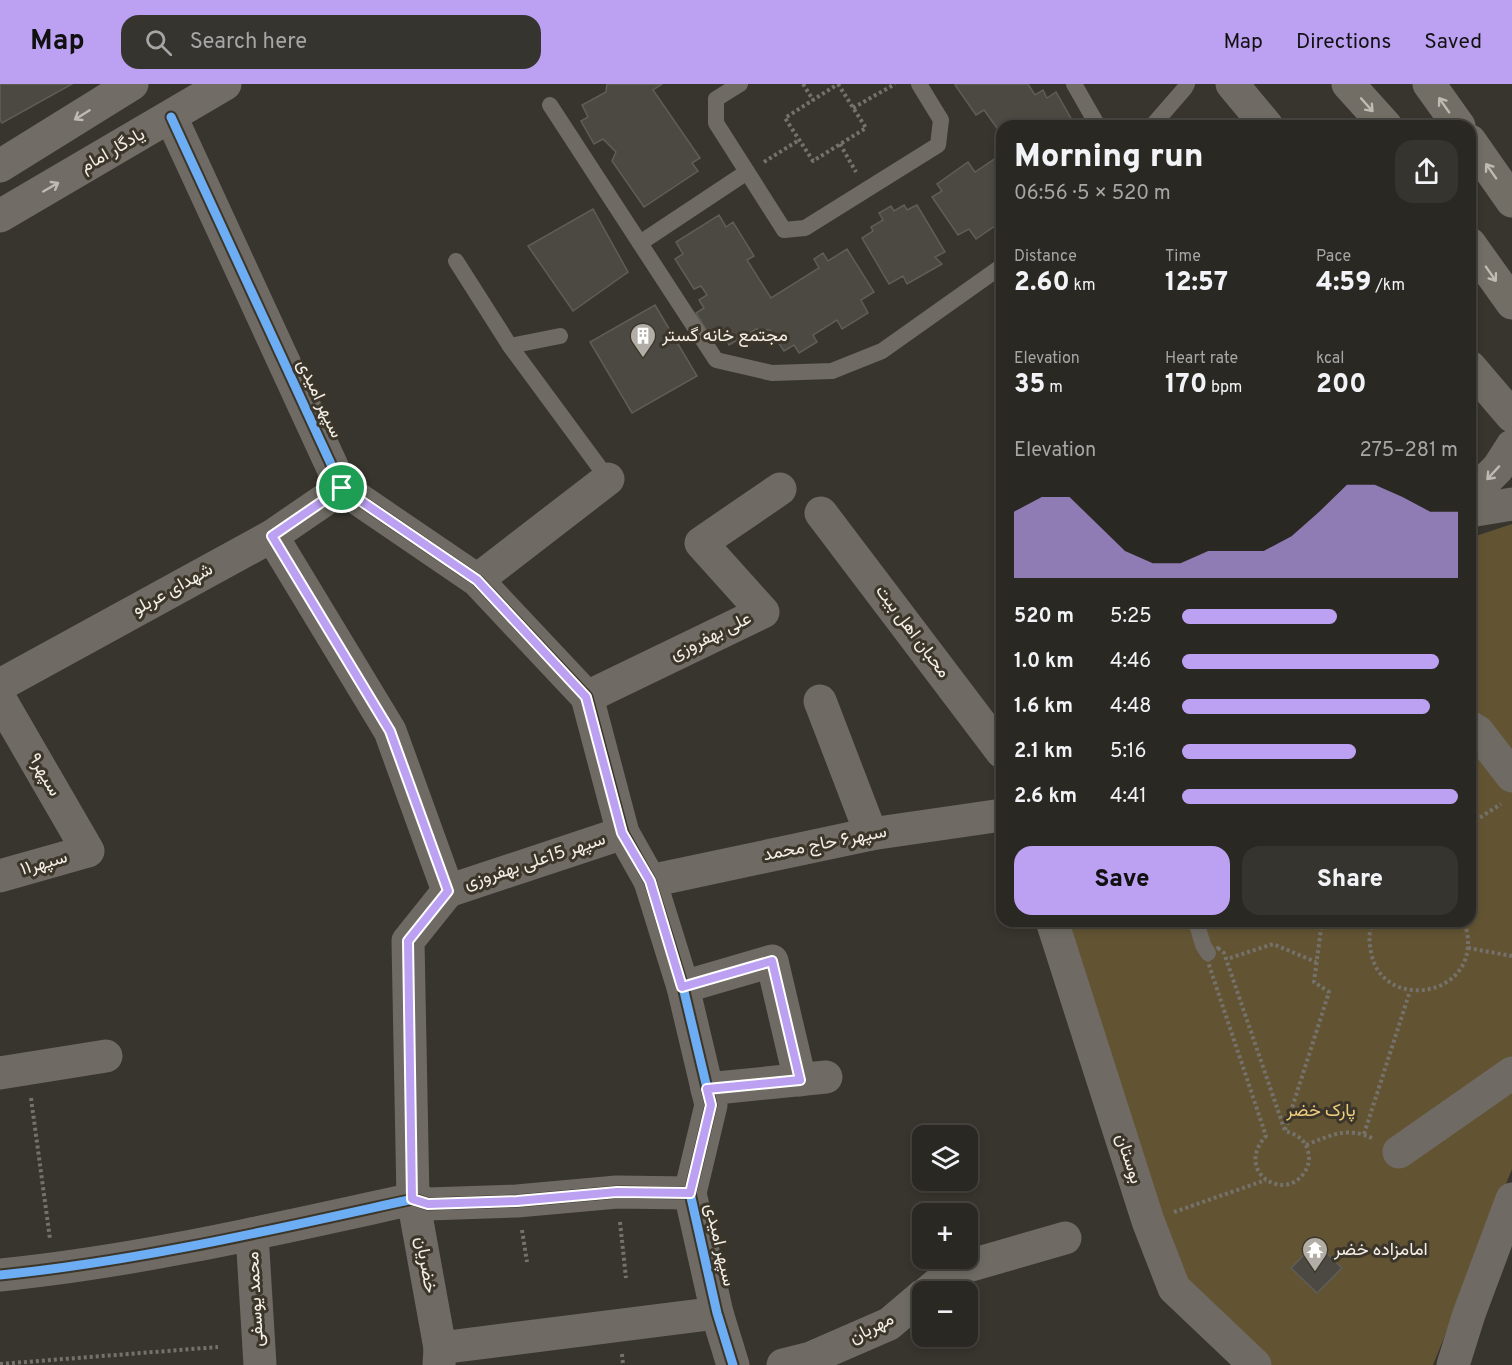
<!DOCTYPE html>
<meta charset="utf-8">
<style>
:root{--surface:#2a2822;--page:#36342f;--text:#f1f3f6;--muted:#a5a6a5;--line:#464440;--accent:#bca0f2}
body{margin:0;font-family:Overpass,Vazirmatn,sans-serif;background:var(--page);color:var(--text);height:100vh;display:flex;flex-direction:column;font-size:22px;white-space:nowrap}
*{box-sizing:border-box;margin:0}
p{font-size:20px;color:var(--muted)}
.icon{flex:none;width:33px;height:33px;fill:none;stroke:currentColor;stroke-width:2;stroke-linecap:round;stroke-linejoin:round}
.map{position:relative;flex:1;overflow:hidden}
.details{position:absolute;left:996px;top:36px;width:480px;height:807px;display:flex;flex-direction:column;background:var(--surface);border-radius:18px;box-shadow:0 3px 9px #0003,0 0 0 2px var(--line)}
.details>*{flex:none}
.fabs{position:absolute;left:912px;top:1041px;display:grid;gap:12px}
.fabs a{display:grid;place-items:center;width:66px;height:66px;border-radius:12px;background:var(--surface);box-shadow:0 3px 9px #0003,0 0 0 2px var(--line);font-size:30px}
.pin{position:absolute;display:grid;place-items:center;width:51px;height:51px;color:#fff;margin:-26px;border:3px solid #fff;border-radius:50%;box-shadow:0 2px 6px #0007}
.round{display:grid;place-items:center;flex:none;width:63px;height:63px;border-radius:18px;background:var(--page)}
.overview{display:flex;align-items:center;justify-content:space-between;height:102px;padding:0 18px}
h1{font-size:33px;font-weight:800;line-height:45px}
.metrics{display:grid;grid-template-columns:repeat(3,1fr);gap:9px;height:102px;padding:6px 18px}
.metrics div{display:grid;align-content:center}
.metrics b{font-size:26px;font-weight:800}
.metrics small{font-size:16px;font-weight:400}
.metrics p{font-size:16px}
.chart{height:168px;padding:12px 18px}
.chart p{display:flex;justify-content:space-between}
.chart svg{width:100%;height:108px;margin-top:6px;fill:var(--accent);opacity:.7}
.primary-button{display:flex;gap:12px;margin-top:auto;padding:12px 18px}
.primary-button a{flex:1;height:69px;border-radius:18px;background:var(--accent);color:#111;font-size:24px;font-weight:800;line-height:69px;text-align:center}
.primary-button a+a{background:var(--page);color:var(--text)}
ul{padding:0 18px;list-style:none;font-size:20px}
li{display:grid;grid-template-columns:96px 72px 1fr;align-items:center;height:45px}
li i{height:15px;border-radius:8px;background:var(--accent)}
header{display:flex;align-items:center;gap:36px;box-sizing:border-box;height:84px;padding:0 30px;background:var(--accent);color:#111}
header strong{font-size:28px}
nav{display:flex;gap:33px;margin-inline-start:auto;font-size:21px}
.search{width:420px;height:54px;background:var(--page);display:flex;align-items:center;gap:15px;box-sizing:border-box;padding:0 21px;border-radius:18px;color:var(--muted);font-size:22px}
.map>svg:first-child{display:block}
.green{fill:#625433}
.building{fill:#4c4943;stroke:#5f5d57;stroke-width:1.5}
.lines{fill:none;stroke-linecap:round;stroke-linejoin:round}
.path{stroke:#75716b;stroke-width:4;stroke-dasharray:3 3;stroke-linecap:butt}
.service{stroke:#6f6b64;stroke-width:16}
.minor{stroke:#6f6b64;stroke-width:33}
.secondary{stroke:#716c65;stroke-width:33}
.trunk{stroke:#726e66;stroke-width:33}
.cycleway-casing{stroke:#3c362a;stroke-width:13}
.cycleway{stroke:#6dadf4;stroke-width:9}
.oneway{stroke:#bfbbb3}
.oneway2{stroke:#bebab3}
.route-casing{stroke:#fff;stroke-width:12}
.route{stroke:#bca0f2;stroke-width:8}
.labels{text-anchor:middle;dominant-baseline:central;stroke-width:6;stroke-linejoin:round;paint-order:stroke}
.street-label{font-size:18px;fill:#f3efe7;stroke:#3c362a}
.poi-label{font-size:18px;fill:#f3efe7;stroke:#3c362a;text-anchor:start}
.park-label{font-size:18px;fill:#efcc7e;stroke:#3c362a}
</style>
<header>
<strong>Map</strong>
<div class="search"><svg class="icon" aria-label="search" viewBox="0 0 24 24"><circle cx="10" cy="10" r="6"/><path d="M15 15l6 6"/></svg>Search here</div>
<nav><a>Map</a><a>Directions</a><a>Saved</a></nav>
</header>
<div class="map">
<svg width="1512" height="1281" viewBox="0 0 1512 1281">
<rect width="100%" height="100%" fill="#38352e"/>
<path class="green" d="M1512 440V1085L1433 1281H1271L1180 1189 1039 837H1470V454Z"/>
<g class="building">
<path d="M0 0H72L2 39 0 36Z"/>
<path d="M607 0H662L653 6 700 74 692 79 698 87 644 123 612 77 616 68 603 55 594 60 581 37 588 33 582 21 606 8Z"/>
<path d="M958 0H1028L1035 11 1043 6 1047 14 1056 8 1072 36 1065 40 1067 42H1002V51L984 26 976 31 955 1Z"/>
<path d="M1002 70V137L976 155 969 145 958 151 932 113 942 107 937 100 968 78 975 88Z"/>
<path d="M904 121 907 126 917 121 945 168 935 173 942 180 907 200 903 192 889 200 862 154 873 147 871 143 883 136 879 129 891 122 894 127Z"/>
<path d="M593 125 628 188 573 227 528 162Z"/>
<path d="M719 131 726 143 733 138 754 172 747 176 771 214 819 184 814 175 823 169 828 177 847 165 874 208 861 216 868 229 842 245 837 236 813 251 817 258 799 269 794 261 784 267 770 246 756 245 729 261 724 253 714 259 696 229 704 224 699 216 707 211 701 202 694 205 675 175 683 170 676 158Z"/>
<path d="M655 221 697 292 632 329 590 258Z"/>
<path d="M1316 1159 1342 1184 1317 1209 1291 1184Z"/>
</g>
<g class="lines">
<g class="path">
<path d="M803 0 813 16"/>
<path d="M838 0 866 44 813 77 785 34Z"/>
<path d="M853 24 895 0"/>
<path d="M840 60 856 88"/>
<path d="M764 78 799 56"/>
<path d="M1470 740 1501 720"/>
<path d="M1374 837C1368 847 1369 858 1371 868 1382 932 1490 912 1464 837"/>
<path d="M1218 864 1224 869 1285 1047C1296 1050 1305 1055 1308 1067 1310 1075 1309 1082 1304 1089 1283 1119 1234 1087 1266 1052L1208 878V869Z"/>
<path d="M1468 864 1512 872"/>
<path d="M1230 874 1273 860 1316 878"/>
<path d="M31 1014 50 1155"/>
<path d="M1285 1046 1329 908 1314 898 1322 837"/>
<path d="M1364 1050 1410 907"/>
<path d="M1306 1061C1331 1051 1348 1042 1374 1055"/>
<path d="M1174 1128 1266 1096"/>
<path d="M620 1138 626 1194"/>
<path d="M522 1146 527 1178"/>
<path d="M622 1270 623 1281"/>
<path d="M0 1280 218 1263"/>
</g>
<g class="service">
<path d="M740 0 716 15V39L784 146 805 144 938 61 941 36 919 0"/>
<path d="M1074 0 1098 42"/>
<path d="M550 21 716 276 772 289 832 287 882 267 1002 182"/>
<path d="M1152 42 1185 4 1187 0"/>
<path d="M640 159 747 88"/>
<path d="M456 177 510 262 608 395"/>
<path d="M510 262 560 252"/>
<path d="M1196 837 1203 861 1208 869"/>
</g>
<g class="minor">
<path d="M1232 0 1267 42"/>
<path d="M171 33 342 404 477 496 587 613 623 749 650 797 683 903 711 1021 690 1109 717 1229 733 1281"/>
<path d="M1470 283 1512 332"/>
<path d="M1470 412 1498 384 1512 362"/>
<path d="M1470 427 1512 420"/>
<path d="M821 429 1002 668"/>
<path d="M272 452 390 647 448 807"/>
<path d="M477 496 608 395"/>
<path d="M0 601 272 452 342 404"/>
<path d="M587 613 763 528 701 459 780 405"/>
<path d="M0 615 88 767 0 792"/>
<path d="M820 617 871 750"/>
<path d="M1470 643 1478 648 1512 692"/>
<path d="M650 797 871 750 1002 731"/>
<path d="M448 807 623 749"/>
<path d="M1052 837 1148 1137 1174 1204 1255 1281"/>
<path d="M683 903 772 877 800 996"/>
<path d="M0 989 106 972"/>
<path d="M707 1005 826 993"/>
<path d="M1399 1068 1512 989"/>
<path d="M252 1150 260 1281"/>
<path d="M0 1191C139 1177 276 1145 413 1115L428 1120 517 1117 617 1108 690 1109"/>
<path d="M928 1208 954 1186 1065 1154"/>
<path d="M440 1264 717 1229"/>
<path d="M439 1281 440 1264 413 1115 408 857 448 807"/>
<path d="M783 1281 811 1274 889 1240 922 1212"/>
<path d="M1453 1281 1469 1230 1512 1115"/>
</g>
<g class="secondary">
<path d="M0 82 132 0"/>
<path d="M0 132 225 0"/>
</g>
<g class="trunk">
<path d="M1348 0 1386 42"/>
<path d="M1429 0 1459 42"/>
<path d="M1470 57 1512 117"/>
<path d="M1470 160 1512 219"/>
</g>
<defs>
<g id="cycleway">
<path d="M171 33 342 404 477 496 587 613 623 749 650 797 683 903 711 1021 690 1109 717 1229 733 1281"/>
<path d="M0 1191C139 1177 276 1145 413 1115L428 1120 517 1117 617 1108 690 1109"/>
</g>
</defs>
<use href="#cycleway" class="cycleway-casing"/>
<use href="#cycleway" class="cycleway"/>
</g>
<defs><path id="oneway-shaft" d="M-6 0H5M1.5-3L5.5 0L1.5 3" fill="none" stroke-width="1.6" stroke-linecap="round" stroke-linejoin="round" transform="scale(1.5)"/></defs>
<g class="oneway">
<use href="#oneway-shaft" transform="translate(1367 21) rotate(48)"/>
<use href="#oneway-shaft" transform="translate(1444 21) rotate(-125)"/>
<use href="#oneway-shaft" transform="translate(82 31) rotate(148)"/>
<use href="#oneway-shaft" transform="translate(1491 87) rotate(-125)"/>
<use href="#oneway-shaft" transform="translate(51 103) rotate(-30)"/>
<use href="#oneway-shaft" transform="translate(1491 190) rotate(55)"/>
</g>
<use class="oneway2" href="#oneway-shaft" transform="translate(1493 389) rotate(133)"/>
<g class="lines">
<defs>
<path id="route" d="M342 404 477 496 586 613 622 749 650 797 682 903 772 877 800 996 707 1005 711 1021 690 1109 617 1108 517 1117 428 1120 412 1115 408 857 448 807 390 647 272 452Z"/>
</defs>
<use href="#route" class="route-casing"/>
<use href="#route" class="route"/>
</g>
<defs>
<symbol id="building-pin" viewBox="-11 -11 22 30"><path d="M0 17L-7.5 6A9.5 9.5 0 1 1 7.5 6Z" fill="#b2aea6" stroke="#3c362a"/><path d="M-4-6H4V6H1V3H-1V6H-4ZM-2.5-4.3h1.7v1.8h-1.7ZM.8-4.3h1.7v1.8H.8ZM-2.5-1h1.7V.8h-1.7ZM.8-1h1.7V.8H.8Z" fill="#fff"/></symbol>
<symbol id="temple-pin" viewBox="-11 -11 22 30"><path d="M0 17L-7.5 6A9.5 9.5 0 1 1 7.5 6Z" fill="#b2aea6" stroke="#3c362a"/><path d="M0-6L5-2H3V0L6.5 2.5H4V6H1.5V3h-3V6H-4V2.5H-6.5L-3 0V-2H-5Z" fill="#fff"/></symbol>
</defs>
<g fill-rule="evenodd">
<use href="#building-pin" x="628" y="237" width="30" height="40"/>
<use href="#temple-pin" x="1300" y="1151" width="30" height="40"/>
</g>
<g class="labels">
<g class="street-label">
<text transform="translate(113 67) rotate(-30)">یادگار امام</text>
<text transform="translate(319 315) rotate(65)">سپهر امیدی</text>
<text transform="translate(173 506) rotate(-29)">شهدای عربلو</text>
<text transform="translate(912 548) rotate(53)">محبان اهل بیت</text>
<text transform="translate(711 553) rotate(-26)">علی بهفروزی</text>
<text transform="translate(44 691) rotate(60)">سپهر۹</text>
<text transform="translate(825 760) rotate(-11)">سپهر۶ حاج محمد</text>
<text transform="translate(535 778) rotate(-18)">سپهر 15علی بهفروزی</text>
<text transform="translate(44 780) rotate(-16)">سپهر۱۱</text>
<text transform="translate(1128 1075) rotate(72)">بوستان</text>
<text transform="translate(719 1161) rotate(77)">سپهر امیدی</text>
<text transform="translate(425 1181) rotate(80)">خضریان</text>
<text transform="translate(256 1215) rotate(-93)">محمد یوسفی</text>
<text transform="translate(872 1245) rotate(-27)">مهربان</text>
</g>
<g class="poi-label">
<text x="662" y="252">مجتمع خانه گستر</text>
<text x="1334" y="1166">امامزاده خضر</text>
</g>
<g class="park-label">
<text x="1321" y="1027">پارک خضر</text>
</g>
</g>
</svg>
<div class="fabs">
<a><svg class="icon" aria-label="layers" viewBox="0 0 24 24"><path d="M12 4l9 5-9 5-9-5zM3 14l9 5 9-5"/></svg></a>
<a>+</a>
<a>−</a>
</div>
<div class="pin" style="left:342px;top:404px;background:#1e9e55"><svg class="icon" aria-label="arrive" viewBox="0 0 24 24"><path d="M6 21V4h12l-3 4 3 4H6"/></svg></div>
<section class="details">
<div class="overview"><div><h1>Morning run</h1><p>06:56 · 5 × 520 m</p></div><a class="round"><svg class="icon" aria-label="share" viewBox="0 0 24 24"><path d="M12 15V3M7 8l5-5 5 5M5 13v7h14v-7"/></svg></a></div>
<div class="metrics">
<div><p>Distance</p><b>2.60<small> km</small></b></div>
<div><p>Time</p><b>12:57</b></div>
<div><p>Pace</p><b>4:59<small> /km</small></b></div>
</div>
<div class="metrics">
<div><p>Elevation</p><b>35<small> m</small></b></div>
<div><p>Heart rate</p><b>170<small> bpm</small></b></div>
<div><p>kcal</p><b>200</b></div>
</div>
<div class="chart"><p><span>Elevation</span>275–281 m</p>
<svg viewBox="0 0 160 44" preserveAspectRatio="none"><path d="M0 44V17L10 11L20 11L30 22L40 33L50 38L60 38L70 33L80 33L90 33L100 27L110 17L120 6L130 6L140 11L150 17L160 17V44z"/></svg>
</div>
<ul>
<li><b>520 m</b>5:25<i style="width:56%"></i></li>
<li><b>1.0 km</b>4:46<i style="width:93%"></i></li>
<li><b>1.6 km</b>4:48<i style="width:90%"></i></li>
<li><b>2.1 km</b>5:16<i style="width:63%"></i></li>
<li><b>2.6 km</b>4:41<i style="width:100%"></i></li>
</ul>
<div class="primary-button"><a>Save</a><a>Share</a></div>
</section>
</div>
